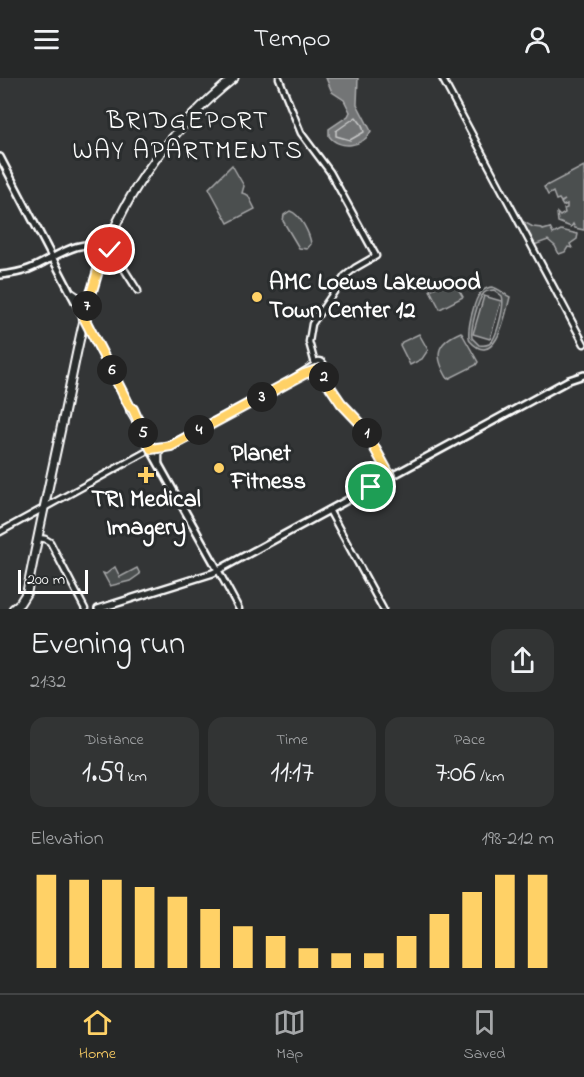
<!DOCTYPE html>
<meta charset="utf-8">
<style>
:root{--surface:#262828;--page:#323434;--text:#f1f3f6;--muted:#a4a6a8;--line:#424445;--accent:#ffd166}
body{margin:0;font-family:"Indie Flower",sans-serif;background:var(--page);color:var(--text);height:100vh;display:flex;flex-direction:column;font-size:22px;white-space:nowrap}
*{box-sizing:border-box;margin:0}
p{font-size:20px;color:var(--muted)}
.icon{flex:none;width:33px;height:33px;fill:none;stroke:currentColor;stroke-width:2;stroke-linecap:round;stroke-linejoin:round}
.map{position:relative;height:531px;overflow:hidden}
.sheet{display:flex;flex-direction:column;background:var(--surface);flex:1}
.sheet>*{flex:none}
.scale{position:absolute;left:18px;bottom:15px;width:70px;box-sizing:border-box;padding-left:6px;border:3px solid #fff;border-top:0;font-size:16px;line-height:21px;white-space:nowrap;color:#fff;-webkit-text-stroke:4px #2a2d2e;paint-order:stroke}
.pin{position:absolute;display:grid;place-items:center;width:51px;height:51px;color:#fff;margin:-26px;border:3px solid #fff;border-radius:50%;box-shadow:0 2px 6px #0007}
.km{position:absolute;width:30px;height:30px;margin:-15px;border-radius:50%;background:#222;color:#fff;font-size:16px;line-height:30px;text-align:center}
.round{display:grid;place-items:center;flex:none;width:63px;height:63px;border-radius:18px;background:var(--page)}
.head{display:flex;align-items:center;justify-content:space-between;height:102px;padding:0 30px}
h1{font-size:33px;font-weight:600;line-height:45px}
.metrics{display:grid;grid-template-columns:repeat(3,1fr);gap:9px;height:102px;padding:6px 30px}
.metrics div{display:grid;align-content:center;border-radius:15px;background:var(--page);text-align:center}
.metrics b{font-size:30px;font-weight:600}
.metrics small{font-size:16px;font-weight:400}
.metrics p{font-size:16px}
.chart{height:168px;padding:12px 30px}
.chart p{display:flex;justify-content:space-between}
.chart svg{width:100%;height:108px;margin-top:6px;stroke:var(--accent);stroke-width:6}
header{display:flex;justify-content:space-between;align-items:center;height:78px;padding:0 30px;background:var(--surface);font-size:27px;font-weight:600}
.tabs{display:flex;justify-content:space-around;align-items:center;height:84px;border-top:2px solid var(--line);background:var(--surface);font-size:16px;color:var(--muted)}
.tabs a{display:grid;justify-items:center;gap:3px}
.tabs .current{color:var(--accent)}
.map>svg:first-child{display:block}
.green{fill:#4c4f50;stroke:#a6a7a8;stroke-width:1.5;fill-rule:evenodd}
.water{fill:#737576;stroke:#abacad;stroke-width:1.5}
.lines{fill:none;stroke-linecap:round;stroke-linejoin:round}
.shore{stroke:#c7c8c8;stroke-width:1.5}
.tertiary-casing{stroke:#fff;stroke-width:9}
.secondary-casing{stroke:#fff;stroke-width:10}
.primary-casing{stroke:#fff;stroke-width:11}
.tertiary{stroke:#2a2d2e;stroke-width:4.5}
.secondary{stroke:#2a2d2e;stroke-width:5}
.primary{stroke:#2a2d2e;stroke-width:7}
.route-casing{stroke:#fff;stroke-width:12}
.route{stroke:#ffd166;stroke-width:8}
.poi-dot{fill:#ffd166;stroke:#2a2d2e;stroke-width:2}
.labels{text-anchor:middle;dominant-baseline:central;stroke-width:6;stroke-linejoin:round;paint-order:stroke}
.poi-label{font-size:24px;font-weight:bold;fill:#fff;stroke:#2a2d2e;text-anchor:start}
.neighbourhood-label{font-size:26px;letter-spacing:1.5px;fill:#fff;stroke:#2a2d2e}
</style>
<header><svg class="icon" aria-label="menu" viewBox="0 0 24 24"><path d="M4 6h16M4 12h16M4 18h16"/></svg>Tempo<svg class="icon" aria-label="person" viewBox="0 0 24 24"><circle cx="12" cy="8" r="4"/><path d="M4 21q1-7 8-7t8 7"/></svg></header>
<div class="map">
<svg width="584" height="531" viewBox="0 0 584 531">
<rect width="100%" height="100%" fill="#333536"/>
<filter id="ink" filterUnits="userSpaceOnUse"><feTurbulence type="fractalNoise" baseFrequency=".0167" numOctaves="2"/><feDisplacementMap in="SourceGraphic" scale="12" xChannelSelector="R" yChannelSelector="G"/><feConvolveMatrix kernelMatrix="1 2 1 2 8 2 1 2 1" color-interpolation-filters="sRGB"/></filter>
<g filter="url(#ink)">
<g class="green">
<path d="M232 87 244 108 242 115 248 117 255 131 228 145 209 110Z"/>
<path d="M584 88V152L575 150 573 146 571 149 558 144 557 135 560 138 565 135 564 131 567 130V126L563 128 561 125 565 122 561 124 559 121 556 122 553 114 548 117 544 109Z"/>
<path d="M290 133C300 136 310 156 311 166L307 171 299 170 283 143 284 137Z"/>
<path d="M522 143 533 149 542 150 543 152 550 150 553 156 561 152 578 156 577 161 570 166 572 170 568 169 565 174 559 176 555 168 548 162 534 167Z"/>
<path d="M452 200 463 219 440 231 430 212Z"/>
<path d="M491 209C500 210 503 216 510 219 506 234 496 292 470 263 466 254 474 220 482 213 486 210 487 210 491 209ZM494 212 502 218C505 226 497 261 489 266 485 268 483 267 479 267L472 260C470 252 478 221 484 215 487 212 489 213 494 212Z"/>
<path d="M484 218 501 223 490 261 473 256Z"/>
<path d="M461 254 478 284 476 287 448 301C434 278 435 265 461 254Z"/>
<path d="M419 256 428 272 422 281 410 287 400 267 402 264Z"/>
<path d="M115 489 120 499 137 490 140 496 130 503 110 508 103 495 106 496Z"/>
</g>
<path class="water" d="M326 0H358L357 26 371 53C364 69 339 72 329 58V51L348 38 350 34 344 22 332 14Z"/>
<g class="lines">
<path class="shore" d="M356 39 362 47 364 54 350 62 336 58V53Z"/>
<defs>
<g id="tertiary">
<path d="M279 0 301 55 330 94 376 178 355 190 345 198 312 246 309 264 315 286"/>
<path d="M442 0 584 266"/>
<path d="M106 170 119 183 138 213"/>
<circle cx="319" cy="288" r="5"/>
<path d="M319 293 341 325 362 347 390 398"/>
<path d="M159 386V375L162 371 287 305 314 287"/>
<path d="M329 432 383 531"/>
<path d="M0 454 155 369 171 368"/>
<path d="M38 460 45 461 50 464 85 531"/>
<path d="M218 492 239 531"/>
</g>
<g id="secondary">
<path d="M0 79 130 329 133 331 153 376 218 492"/>
<path d="M0 197C10 196 19 195 29 191 53 182 78 158 106 170"/>
<path d="M130 329V333L142 353"/>
<path d="M98 531 213 495 569 302 584 297"/>
</g>
<g id="primary">
<path d="M102 184 105 180 110 178 122 187"/>
<path d="M72 216 81 222 86 221 89 216"/>
<path d="M13 531 20 525 27 514C39 451 53 389 66 327 76 278 85 228 102 181 127 110 175 47 234 0"/>
</g>
</defs>
<use href="#tertiary" class="tertiary-casing"/>
<use href="#secondary" class="secondary-casing"/>
<use href="#primary" class="primary-casing"/>
<use href="#tertiary" class="tertiary"/>
<use href="#secondary" class="secondary"/>
<use href="#primary" class="primary"/>
</g>
</g>
<g class="lines" filter="url(#ink)">
<defs>
<path id="route" d="M110 172 106 170 102 179 84 240 130 329 133 331 151 371 171 368 304 296 316 292 322 297 341 325 362 347 390 398 371 409"/>
</defs>
<use href="#route" class="route-casing"/>
<use href="#route" class="route"/>
</g>
<g class="poi-dot">
<circle cx="257" cy="219" r="6"/>
<circle cx="219" cy="390" r="6"/>
<path d="M143 388h6v6h6v6h-6v6h-6v-6h-6v-6h6z"/>
</g>
<g class="labels">
<g class="poi-label">
<text x="269" y="205">AMC Loews Lakewood<tspan x="269" dy="28">Town Center 12</tspan></text>
<text x="231" y="376">Planet<tspan x="231" dy="28">Fitness</tspan></text>
<text x="146" y="422" text-anchor="middle">TRI Medical<tspan x="146" dy="28">Imagery</tspan></text>
</g>
<g class="neighbourhood-label">
<text x="188" y="44">BRIDGEPORT<tspan x="188" dy="30">WAY APARTMENTS</tspan></text>
</g>
</g>
</svg>
<div class="scale">200 m</div>
<div class="pin" style="left:371px;top:409px;background:#1e9e55"><svg class="icon" aria-label="arrive" viewBox="0 0 24 24"><path d="M6 21V4h12l-3 4 3 4H6"/></svg></div>
<div class="pin" style="left:110px;top:172px;background:#d93025"><svg class="icon" aria-label="check" viewBox="0 0 24 24"><path d="M5 12l5 5 9-10"/></svg></div>
<b class="km" style="left:367px;top:355px">1</b>
<b class="km" style="left:324px;top:299px">2</b>
<b class="km" style="left:262px;top:319px">3</b>
<b class="km" style="left:199px;top:352px">4</b>
<b class="km" style="left:143px;top:355px">5</b>
<b class="km" style="left:112px;top:292px">6</b>
<b class="km" style="left:87px;top:228px">7</b>
</div>
<section class="sheet">
<div class="head"><div><h1>Evening run</h1><p>21:32</p></div><a class="round"><svg class="icon" aria-label="share" viewBox="0 0 24 24"><path d="M12 15V3M7 8l5-5 5 5M5 13v7h14v-7"/></svg></a></div>
<div class="metrics">
<div><p>Distance</p><b>1.59<small> km</small></b></div>
<div><p>Time</p><b>11:17</b></div>
<div><p>Pace</p><b>7:06<small> /km</small></b></div>
</div>
<div class="chart"><p><span>Elevation</span>198–212 m</p>
<svg viewBox="0 0 160 44" preserveAspectRatio="none"><path d="M5 44V6M15 44V8M25 44V8M35 44V11M45 44V15M55 44V20M65 44V27M75 44V31M85 44V36M95 44V38M105 44V38M115 44V31M125 44V22M135 44V13M145 44V6M155 44V6"/></svg>
</div>
</section>
<nav class="tabs">
<a class="current"><svg class="icon" aria-label="home" viewBox="0 0 24 24"><path d="M3 11l9-7 9 7M6 9v11h12V9"/></svg>Home</a>
<a><svg class="icon" aria-label="map" viewBox="0 0 24 24"><path d="M3 6l6-2 6 2 6-2v14l-6 2-6-2-6 2zM9 4v14M15 6v14"/></svg>Map</a>
<a><svg class="icon" aria-label="saved" viewBox="0 0 24 24"><path d="M7 4h10v16l-5-4-5 4z"/></svg>Saved</a>
</nav>
